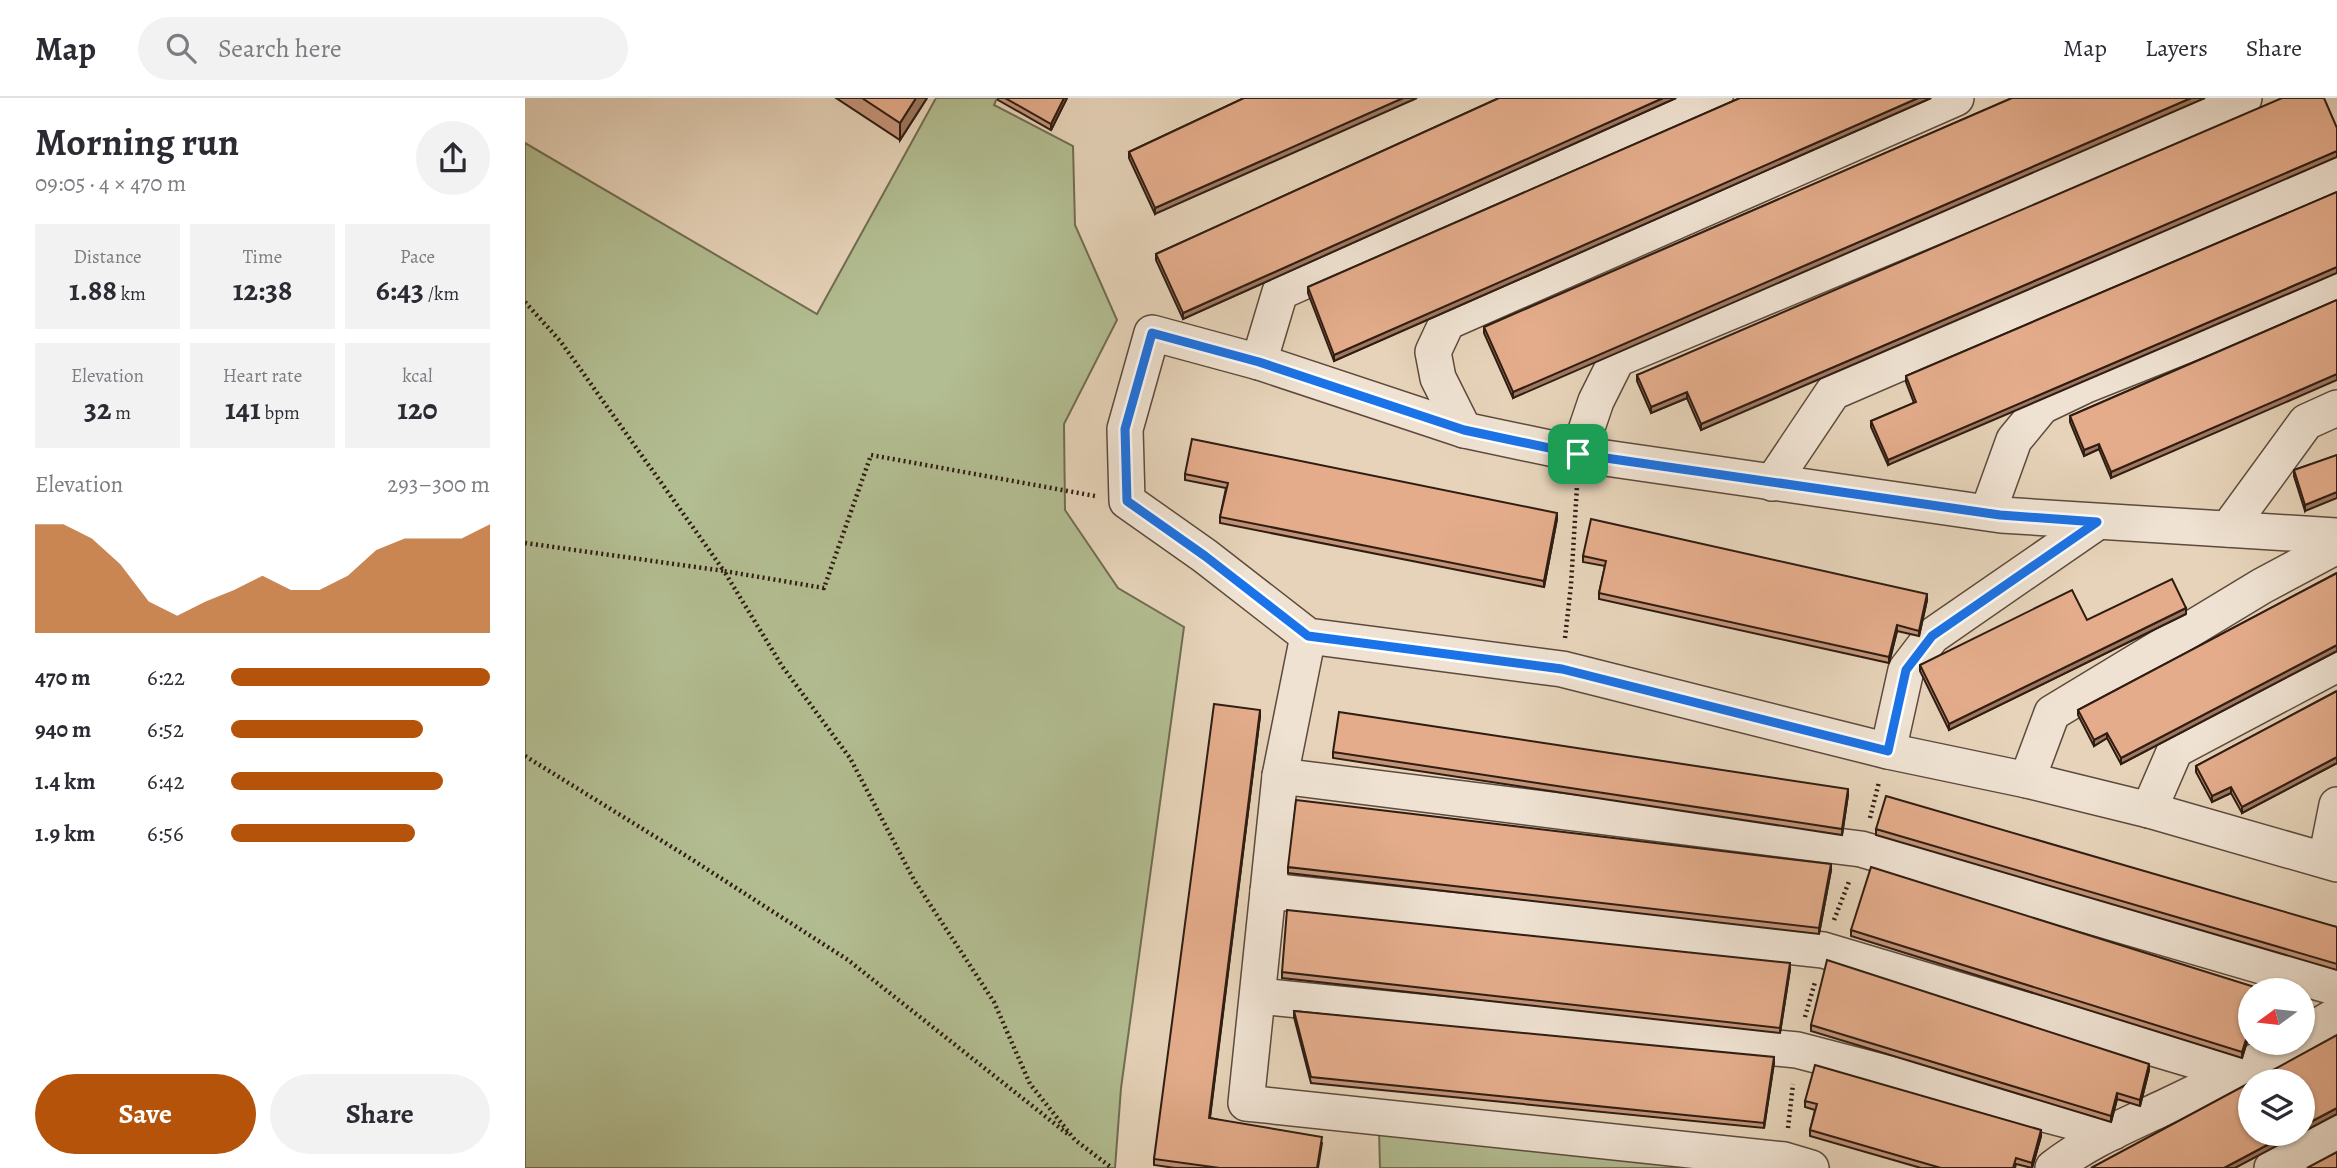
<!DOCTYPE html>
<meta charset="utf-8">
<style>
:root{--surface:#fff;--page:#f2f2f3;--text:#2b2b33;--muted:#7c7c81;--line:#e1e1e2;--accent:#b45309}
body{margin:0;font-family:Alegreya,serif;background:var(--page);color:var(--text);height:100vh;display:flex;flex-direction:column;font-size:26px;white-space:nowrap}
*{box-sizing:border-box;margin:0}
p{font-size:23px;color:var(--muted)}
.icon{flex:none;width:38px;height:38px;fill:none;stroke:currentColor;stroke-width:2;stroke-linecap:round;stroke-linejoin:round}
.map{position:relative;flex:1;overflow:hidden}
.drawer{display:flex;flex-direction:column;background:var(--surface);width:525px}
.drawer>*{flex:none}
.needle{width:46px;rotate:255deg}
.controls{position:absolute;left:1713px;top:880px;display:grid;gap:14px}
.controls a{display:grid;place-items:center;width:77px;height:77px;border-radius:50%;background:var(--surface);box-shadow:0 2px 5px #0004;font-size:35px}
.pin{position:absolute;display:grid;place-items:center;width:60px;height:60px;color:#fff;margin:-30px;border-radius:14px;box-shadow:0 4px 10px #0006}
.round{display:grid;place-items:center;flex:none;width:74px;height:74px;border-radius:37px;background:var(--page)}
.summary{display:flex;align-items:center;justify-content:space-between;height:119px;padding:0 35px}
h1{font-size:38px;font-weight:700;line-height:52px}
.metrics{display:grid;grid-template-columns:repeat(3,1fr);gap:10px;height:119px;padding:7px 35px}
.metrics div{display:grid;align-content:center;border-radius:0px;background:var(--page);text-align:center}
.metrics b{font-size:30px;font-weight:700}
.metrics small{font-size:19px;font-weight:400}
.metrics p{font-size:19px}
.chart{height:196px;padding:14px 35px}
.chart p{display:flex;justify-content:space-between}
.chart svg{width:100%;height:126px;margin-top:7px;fill:var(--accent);opacity:.7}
.cta{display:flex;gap:14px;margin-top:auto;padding:14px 35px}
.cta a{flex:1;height:80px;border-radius:42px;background:var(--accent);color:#fff;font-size:28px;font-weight:700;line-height:80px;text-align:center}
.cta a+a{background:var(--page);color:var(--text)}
ul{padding:0 35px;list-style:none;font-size:23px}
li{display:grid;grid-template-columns:112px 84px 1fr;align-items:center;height:52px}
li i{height:18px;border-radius:9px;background:var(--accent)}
header{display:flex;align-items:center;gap:42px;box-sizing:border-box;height:98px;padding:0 35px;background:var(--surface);border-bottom:2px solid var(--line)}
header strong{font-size:33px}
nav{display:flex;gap:38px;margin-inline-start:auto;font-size:24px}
.search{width:490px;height:63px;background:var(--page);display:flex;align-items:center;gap:18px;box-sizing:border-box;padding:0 24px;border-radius:38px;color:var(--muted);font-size:26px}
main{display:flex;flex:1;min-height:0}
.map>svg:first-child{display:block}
.green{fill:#b2bd91;stroke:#706d52;stroke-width:2}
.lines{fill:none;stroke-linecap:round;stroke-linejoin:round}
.minor-casing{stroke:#5d4a3c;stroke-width:38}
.path{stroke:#2f1d13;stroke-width:4.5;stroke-dasharray:2 3.5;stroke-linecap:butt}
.minor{stroke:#efe2d2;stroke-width:35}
.wall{fill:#c49478;stroke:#2f1d13;stroke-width:2}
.shaded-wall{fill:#a07861;stroke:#2f1d13;stroke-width:2}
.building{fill:#e4ac8b;stroke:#2f1d13;stroke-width:2}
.route-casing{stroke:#fff;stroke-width:14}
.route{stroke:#1a73e8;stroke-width:9}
</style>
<header>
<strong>Map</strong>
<div class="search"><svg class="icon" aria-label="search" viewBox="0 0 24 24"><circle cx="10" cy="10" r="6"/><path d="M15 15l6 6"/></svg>Search here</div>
<nav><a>Map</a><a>Layers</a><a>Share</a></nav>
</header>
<main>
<section class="drawer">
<div class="summary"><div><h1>Morning run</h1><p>09:05 · 4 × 470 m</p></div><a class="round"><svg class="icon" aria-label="share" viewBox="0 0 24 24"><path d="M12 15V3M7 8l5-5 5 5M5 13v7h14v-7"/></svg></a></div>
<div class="metrics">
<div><p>Distance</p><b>1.88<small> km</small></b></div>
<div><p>Time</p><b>12:38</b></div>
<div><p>Pace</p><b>6:43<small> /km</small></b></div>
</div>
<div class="metrics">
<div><p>Elevation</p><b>32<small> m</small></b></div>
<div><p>Heart rate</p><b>141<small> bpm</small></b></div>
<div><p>kcal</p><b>120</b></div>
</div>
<div class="chart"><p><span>Elevation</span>293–300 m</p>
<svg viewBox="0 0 160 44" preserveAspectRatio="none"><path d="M0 44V6L10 6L20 11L30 20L40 33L50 38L60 33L70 29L80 24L90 29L100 29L110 24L120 15L130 11L140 11L150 11L160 6V44z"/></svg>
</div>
<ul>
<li><b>470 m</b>6:22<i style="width:100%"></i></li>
<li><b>940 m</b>6:52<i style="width:74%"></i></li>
<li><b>1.4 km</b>6:42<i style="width:82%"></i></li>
<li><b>1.9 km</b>6:56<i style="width:71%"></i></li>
</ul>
<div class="cta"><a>Save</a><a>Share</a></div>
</section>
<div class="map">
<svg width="1812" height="1070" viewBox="0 0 1812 1070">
<rect width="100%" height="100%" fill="#e6d3b9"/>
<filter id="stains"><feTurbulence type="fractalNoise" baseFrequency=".00286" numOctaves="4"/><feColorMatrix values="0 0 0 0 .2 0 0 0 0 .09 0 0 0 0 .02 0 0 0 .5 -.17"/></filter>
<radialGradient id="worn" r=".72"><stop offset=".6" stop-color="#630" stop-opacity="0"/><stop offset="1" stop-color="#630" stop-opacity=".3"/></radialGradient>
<g class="green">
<path d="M411 0H472L469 7 548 48 550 127 592 222 539 326 540 412 593 490 659 529 596 990 590 1070H0V45L292 216Z"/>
<path d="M854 1032 1192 1070H855Z"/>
</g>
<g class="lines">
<defs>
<g id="minor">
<path d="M734 264 755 194 1190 0"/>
<path d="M939 332 913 280 908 254 922 224 1431 0"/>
<path d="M1053 356 1071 303 1092 261 1719 0"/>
<path d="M1247 385 1308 294 1812 76"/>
<path d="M1463 414 1489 342 1517 308 1561 287 1812 187"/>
<path d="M1703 431 1781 324 1812 310"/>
<path d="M1812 438 1476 417 1053 356 939 332 734 264 627 235 600 331 602 403 680 458 783 538 1037 571 1363 653 1502 682 1624 712 1812 766"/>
<path d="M783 538 755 678 721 1005 1259 1062 1286 1070"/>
<path d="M1363 653 1381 572 1407 538 1572 424"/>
<path d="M755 678 1336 751 1812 890"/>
<path d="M1502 682 1527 615 1737 488 1812 448"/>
<path d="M1624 712 1650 652 1812 566"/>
<path d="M1801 762 1812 707"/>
<path d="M743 793 1298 852 1712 975"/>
<path d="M733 898 1272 952 1588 1034"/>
<path d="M1778 937 1812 917"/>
<path d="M1528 1070C1561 1044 1600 1028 1638 1010 1681 990 1722 969 1764 945"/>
<path d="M1747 1070 1812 1035"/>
</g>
</defs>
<use href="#minor" class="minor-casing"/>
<g class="path">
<path d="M0 204 36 244 199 473 299 490 346 357 570 398"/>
<path d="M0 445 199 473 257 568 325 660 389 782 469 904 505 986 550 1042 587 1070"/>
<path d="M1040 540 1046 487 1052 388"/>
<path d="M0 658 163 759 323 862 544 1037"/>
<path d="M1345 720 1354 684"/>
<path d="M1309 822 1325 781"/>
<path d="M1280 919 1290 884"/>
<path d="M1263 1030 1268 986"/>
</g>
<use href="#minor" class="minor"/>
</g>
<g class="wall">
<path d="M311 0H402L375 42Z"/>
<path d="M473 0H542L526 32 473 2Z"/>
<path d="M719 0 630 116 604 60V54Z"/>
<path d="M974 0H1151L658 221 631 162V156Z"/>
<path d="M1215 0H1406L809 263 783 195V189Z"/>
<path d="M1487 0 988 300 959 235V229Z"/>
<path d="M1812 30 1176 332 1162 300 1126 315 1112 283V277Z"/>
<path d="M1812 94 1363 367 1346 329V323L1389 305 1381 284V278Z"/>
<path d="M1812 202 1586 380 1574 351 1559 358 1545 324V318Z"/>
<path d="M1812 357 1780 413 1769 378V372Z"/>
<path d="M660 376 1032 421 1019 489 695 425V419L701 390 660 382Z"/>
<path d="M1058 458 1402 502 1394 538 1372 533 1364 565 1074 501V495L1080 468 1058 464Z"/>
<path d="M1812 475V553L1596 666 1582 640 1569 648 1553 617V612Z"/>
<path d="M1661 516 1424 632 1395 573V567L1562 522Z"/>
<path d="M1812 593V665L1717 715 1706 695 1687 704 1671 674V668Z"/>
<path d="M735 618 685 1020 797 1045 793 1070H650L629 1067V1061Z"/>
<path d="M808 654 1323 697 1317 737 808 660Z"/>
<path d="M1351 731 1812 829V872L1351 737Z"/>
<path d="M763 769 1306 772 1294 836 763 775Z"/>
<path d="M1326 832 1736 892 1717 960 1326 838Z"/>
<path d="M1265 871 1255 935 757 880V874Z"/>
<path d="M769 913 1249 965 1239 1030 786 985 769 919Z"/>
<path d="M1286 927 1624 972 1615 1008 1592 1001 1586 1024 1286 933Z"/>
<path d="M1280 1003 1516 1038 1507 1070 1491 1066 1490 1070H1396L1285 1038V1032L1290 1012 1280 1009Z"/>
</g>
<g class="shaded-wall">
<path d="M391 0H402L375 42V25Z"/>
<path d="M539 0H542L526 32V26Z"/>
<path d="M878 0H892L630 116V110Z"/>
<path d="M1138 0H1151L658 221V215Z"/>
<path d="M1393 0H1406L809 263V257Z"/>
<path d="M1666 0H1680L988 300V294Z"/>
<path d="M1812 53V59L1176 332V326Z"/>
<path d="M1812 169V175L1363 367V362Z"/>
<path d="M1812 276V282L1586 380V374Z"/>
<path d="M1162 294V300L1126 315V309Z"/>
<path d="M1574 346V351L1559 358V352Z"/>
<path d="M1812 394V400L1780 413V407Z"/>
<path d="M1032 415V421L1019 489V483Z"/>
<path d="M1402 496V502L1394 538V533Z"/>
<path d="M1661 510V516L1424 632V626Z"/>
<path d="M1372 527V533L1364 565V559Z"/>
<path d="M1812 547V553L1596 666V660Z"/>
<path d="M735 612V618L684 1026V1020Z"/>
<path d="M1582 635V640L1569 648V642Z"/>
<path d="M1812 659V665L1717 715V709Z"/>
<path d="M1706 689V695L1687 704V698Z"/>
<path d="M1323 691V697L1317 737V731Z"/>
<path d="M1306 766V772L1294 836V830Z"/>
<path d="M1265 865V871L1255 935V930Z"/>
<path d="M1726 926V932L1717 960V954Z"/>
<path d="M1249 959V965L1239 1030V1025Z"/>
<path d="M1624 966V972L1615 1008V1002Z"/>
<path d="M1592 995V1001L1586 1024V1018Z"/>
<path d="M1812 1010V1016L1778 1034V1028Z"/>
<path d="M1516 1032V1038L1507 1070V1065Z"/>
<path d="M1763 1036H1774L1710 1070H1699Z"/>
</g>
<g class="building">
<path d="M337 0H391L375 25Z"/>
<path d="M480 0H539L526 26Z"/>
<path d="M719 0H878L630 110 604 54Z"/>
<path d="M974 0H1138L658 215 631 156Z"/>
<path d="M1215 0H1393L809 257 783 189Z"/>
<path d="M1487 0H1666L988 294 959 229Z"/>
<path d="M1757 0H1799L1812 30V53L1176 326 1162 294 1126 309 1112 277Z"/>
<path d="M1812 94V169L1363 362 1346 323 1391 304 1381 278Z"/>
<path d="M1812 202V276L1586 374 1574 346 1559 352 1545 318Z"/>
<path d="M667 341 1032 415 1019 483 695 419 703 385 660 376Z"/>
<path d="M1812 357V394L1780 407 1769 372Z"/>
<path d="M1066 421 1402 496 1394 533 1372 527 1364 559 1074 495 1081 463 1058 458Z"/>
<path d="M1812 475V547L1596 660 1582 635 1569 642 1553 612Z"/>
<path d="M1647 481 1661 510 1424 626 1395 567 1547 492 1562 522Z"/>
<path d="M1812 593V659L1717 709 1706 689 1687 698 1671 668Z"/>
<path d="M689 606 735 612 684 1020 797 1039 792 1070H695L629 1061Z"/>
<path d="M814 614 1323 691 1317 731 808 654Z"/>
<path d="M1361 698 1812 829V866L1351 731Z"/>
<path d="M771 702 1306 766 1294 830 763 769Z"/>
<path d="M1346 769 1736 891V892H1726V926L1717 954 1326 832Z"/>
<path d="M762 812 1265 865 1255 930 757 874Z"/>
<path d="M1302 862 1624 966 1615 1002 1592 995 1586 1018 1286 927Z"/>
<path d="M769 913 1249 959 1239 1025 786 979Z"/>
<path d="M1812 937V1010L1778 1028V984H1726Z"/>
<path d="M1290 967 1516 1032 1507 1065 1491 1060 1488 1070H1416L1285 1032 1292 1006 1280 1003Z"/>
<path d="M1726 984V1036H1763L1699 1070H1566Z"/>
<path d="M1812 1054V1070H1782Z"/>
</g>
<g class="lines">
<defs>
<path id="route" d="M627 235 734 264 939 332 1053 356 1475 417 1572 424 1407 538 1381 572 1363 653 1037 571 783 538 680 458 602 403 600 331Z"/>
</defs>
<use href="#route" class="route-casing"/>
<use href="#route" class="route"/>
</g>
<rect width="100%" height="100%" filter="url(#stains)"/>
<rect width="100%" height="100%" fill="url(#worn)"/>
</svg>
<div class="controls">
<a><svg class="needle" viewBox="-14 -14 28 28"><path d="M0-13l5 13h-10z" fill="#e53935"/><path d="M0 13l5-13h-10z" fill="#7c7c81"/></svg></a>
<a><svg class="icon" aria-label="layers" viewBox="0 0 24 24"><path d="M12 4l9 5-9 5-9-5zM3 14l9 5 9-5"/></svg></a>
</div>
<div class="pin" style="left:1053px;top:356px;background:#1e9e55"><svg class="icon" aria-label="arrive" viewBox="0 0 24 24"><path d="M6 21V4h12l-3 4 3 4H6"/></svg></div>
</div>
</main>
